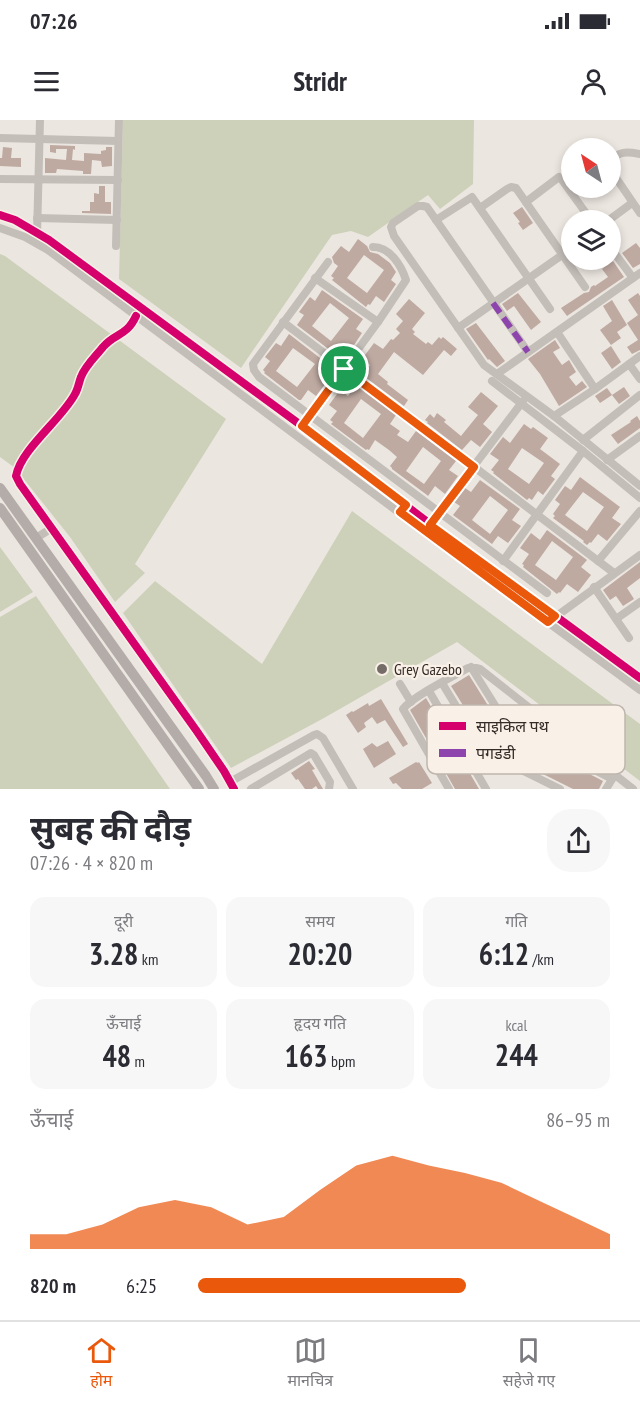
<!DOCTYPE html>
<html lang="hi">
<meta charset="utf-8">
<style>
:root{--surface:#fff;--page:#f7f7f7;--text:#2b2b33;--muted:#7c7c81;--line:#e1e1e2;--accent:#ea580c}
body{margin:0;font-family:"PT Sans Narrow","Noto Sans Devanagari",sans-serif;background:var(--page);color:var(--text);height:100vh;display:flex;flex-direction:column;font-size:22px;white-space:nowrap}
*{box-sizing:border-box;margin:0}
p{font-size:20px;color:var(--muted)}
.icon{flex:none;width:33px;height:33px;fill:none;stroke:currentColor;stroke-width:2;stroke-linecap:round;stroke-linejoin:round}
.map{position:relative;height:669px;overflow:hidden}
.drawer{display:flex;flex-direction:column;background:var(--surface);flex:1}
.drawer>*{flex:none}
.needle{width:39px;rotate:324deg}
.fabs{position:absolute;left:561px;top:18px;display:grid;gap:12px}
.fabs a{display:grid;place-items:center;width:60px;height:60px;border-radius:50%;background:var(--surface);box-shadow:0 3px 9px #0003;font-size:30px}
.pin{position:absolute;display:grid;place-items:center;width:51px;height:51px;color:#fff;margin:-26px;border:3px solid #fff;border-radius:50%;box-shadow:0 2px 6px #0007}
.round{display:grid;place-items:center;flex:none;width:63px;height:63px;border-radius:24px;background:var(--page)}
.summary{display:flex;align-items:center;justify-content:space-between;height:102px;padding:0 30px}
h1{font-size:33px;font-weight:700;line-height:45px}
.metrics{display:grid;grid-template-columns:repeat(3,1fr);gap:9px;height:102px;padding:6px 30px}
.metrics div{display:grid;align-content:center;border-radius:15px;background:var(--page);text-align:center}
.metrics b{font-size:30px;font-weight:700}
.metrics small{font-size:16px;font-weight:400}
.metrics p{font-size:16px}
.chart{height:168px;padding:12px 30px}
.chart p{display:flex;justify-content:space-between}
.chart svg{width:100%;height:108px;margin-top:6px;fill:var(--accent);opacity:.7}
ul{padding:0 30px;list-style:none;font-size:20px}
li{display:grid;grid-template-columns:96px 72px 1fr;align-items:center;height:45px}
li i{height:15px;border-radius:8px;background:var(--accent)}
.status{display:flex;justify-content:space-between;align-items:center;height:42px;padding:0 30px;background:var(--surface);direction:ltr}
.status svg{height:16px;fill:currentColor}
header{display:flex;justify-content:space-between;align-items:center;height:78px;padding:0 30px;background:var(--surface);font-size:27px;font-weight:700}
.dock{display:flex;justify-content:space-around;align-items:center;height:84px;border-top:2px solid var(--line);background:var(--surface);font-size:16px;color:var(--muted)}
.dock a{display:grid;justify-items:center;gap:3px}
.dock .current{color:var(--accent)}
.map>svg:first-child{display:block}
.green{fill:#ced1ba}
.building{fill:#bfaaa2;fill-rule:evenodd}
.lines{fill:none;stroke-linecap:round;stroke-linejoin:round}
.minor{stroke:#c4beb9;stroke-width:8}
.major{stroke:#b4aca8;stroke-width:10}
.quiet{stroke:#8e44ad;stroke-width:6;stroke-dasharray:12 6;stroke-linecap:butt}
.cycleway-casing{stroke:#f9f0e7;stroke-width:11}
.cycleway{stroke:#d6006c;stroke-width:8}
.route-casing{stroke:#fff;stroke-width:12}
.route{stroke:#ea580c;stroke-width:8}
.poi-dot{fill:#756c68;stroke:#f9f0e7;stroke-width:2}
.labels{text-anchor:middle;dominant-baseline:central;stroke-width:4.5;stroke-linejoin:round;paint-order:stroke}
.poi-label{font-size:16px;fill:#352b27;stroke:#f9f0e7;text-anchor:start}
.key{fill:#f9f0e7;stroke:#beb5ad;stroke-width:1.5}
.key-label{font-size:16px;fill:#352b27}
</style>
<div class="status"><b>07:26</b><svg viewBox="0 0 49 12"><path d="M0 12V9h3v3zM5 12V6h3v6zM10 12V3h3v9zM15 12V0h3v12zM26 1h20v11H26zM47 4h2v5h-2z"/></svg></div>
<header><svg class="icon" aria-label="menu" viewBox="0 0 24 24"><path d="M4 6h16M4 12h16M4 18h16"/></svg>Stridr<svg class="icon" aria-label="person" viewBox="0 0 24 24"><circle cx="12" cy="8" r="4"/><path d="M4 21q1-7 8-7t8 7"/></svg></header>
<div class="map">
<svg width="640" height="669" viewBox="0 0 640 669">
<rect width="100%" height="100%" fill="#ece6e0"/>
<g class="green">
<path d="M123 0H474L473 64 440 89 428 75 368 117 351 111 332 115 241 248 119 159Z"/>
<path d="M0 134 5 136 226 299 135 444 145 453 115 482 70 417 15 348 0 337Z"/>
<path d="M352 391 640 604V661L457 522 324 598 231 648 123 493 155 461 262 544Z"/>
<path d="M0 427 33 472 0 492Z"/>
<path d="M36 476 170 669H0V497Z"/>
</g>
<g class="building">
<path d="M50 25 75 26V30L73 29 72 40 84 41V33L101 34V31L106 30V27H112V46L102 47 101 41 92 40 91 54H83V51L57 49 56 53H45V38L66 40 67 29H56V33L50 32Z"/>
<path d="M3 27 12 28 11 38H21V47L0 46V38H2Z"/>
<path d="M99 66H105V82H111V94L82 93V91H90V82H94V73L99 74Z"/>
<path d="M522 87 533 103 523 110 518 103 520 102 513 93Z"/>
<path d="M358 119 367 126 370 132 378 134 390 143 396 152 391 160 396 164 384 182 376 176 370 185 368 184 366 187 332 160 334 158 331 156 338 146 334 143 332 137 341 126 349 132ZM364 135 384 150 367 173 347 158Z"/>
<path d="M636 123 640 128V144L633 148 622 133Z"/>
<path d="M613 141 624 157 567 196 561 188 584 173 589 172 591 167 594 165 595 166 608 157 602 149Z"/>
<path d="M322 170 363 199 356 209 362 213 350 231 342 225 335 234 297 205 304 195 299 192 310 177 315 181ZM330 183 349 198 331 221 312 206Z"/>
<path d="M518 173 541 202 531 210 514 186 507 191 502 184Z"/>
<path d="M638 173 640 176V230L632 234 627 227 638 220 627 203 638 195 628 180Z"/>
<path d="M409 179 425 193 412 209 415 212 413 214 426 224 428 222 432 225 439 217 441 219 443 217 457 229 451 236 444 230 423 255 394 232 378 254 388 262 387 264 408 280 404 286 365 257 366 256 363 254 370 245 362 239 374 223 383 229 391 219 393 220 400 213 396 209 403 201 396 194Z"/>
<path d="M612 180 627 205 617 212 621 218 611 225 600 210 612 201 603 186Z"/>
<path d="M476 203 505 241 497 247 489 239 488 240 466 209Z"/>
<path d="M289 214 329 245 322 254 329 259 316 276 308 270 301 280H299L264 253 265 252 263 250 270 241 265 237 276 223 281 226ZM293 228 315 244 297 267 276 251Z"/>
<path d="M555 220 560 228 553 232 562 245 569 240 576 252 569 257 576 266 582 261 587 267 559 286 540 254 528 239Z"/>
<path d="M611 226 621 242 612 249 601 233Z"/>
<path d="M356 265 396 295 390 304 400 311 397 315 408 322 416 311 456 341 449 350 458 356 445 374 435 366 428 376 427 375 392 349V348L390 346 397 337 389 330 375 320 369 330 367 329 366 330 331 304 333 302 330 300 337 291 329 285 340 270 348 276ZM361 279 381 294 363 318 344 303ZM423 327 441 341 424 364 406 351Z"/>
<path d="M624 267 630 276 619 284 612 275 600 283 595 276 607 268 612 275Z"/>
<path d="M481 272 498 286 483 304 492 312 480 327 471 320 462 330 427 303 428 302 425 300 430 294 434 298 437 293 446 300 444 302 461 316 478 295 468 287Z"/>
<path d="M637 296 640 301V308L618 324 611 315 631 302 630 301Z"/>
<path d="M524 304 531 309 533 307 548 318 540 329 560 344 551 356 555 359 543 375 538 371 532 380 529 378 527 380 493 353 494 352 491 350 499 340 490 334 503 317 510 323ZM522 328 544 343 529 364 508 349Z"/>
<path d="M580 357 620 387 612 398 621 404 607 421 598 414 591 423 590 422 587 425 583 422 584 421 553 398 555 396 553 394 560 384 555 380 565 366 571 370ZM583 372 604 387 587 411 565 395Z"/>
<path d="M480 360 520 389 512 400 521 406 508 423 498 416 492 424 453 395 460 386 454 382 465 368 471 372ZM490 376 508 390 490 414 472 400Z"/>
<path d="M547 410 587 440 581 447 591 455 578 472 567 464 560 473 559 472 557 474 523 447 524 445 522 444 529 434 520 428 531 413 540 420ZM552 421 573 437 556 460 535 445Z"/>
<path d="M640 442V458L627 468 634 479 623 486 616 476 610 480 603 470Z"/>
<path d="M469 555 502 608 484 619 451 566Z"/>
<path d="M426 578 479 669H455L410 590Z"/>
<path d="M381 579 408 624 403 627 385 600 377 604 372 597 364 603 366 607 358 613 346 595 352 591 353 592 368 583 369 586Z"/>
<path d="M503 609 603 661 599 669H573L493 629Z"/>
<path d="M388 621 396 634 374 648 363 629 372 623 377 627Z"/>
<path d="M309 641 315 649 312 650 323 669H318L316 666 312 669H305L298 659 296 660 291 653Z"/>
<path d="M416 642 418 643 419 642 432 663 422 669H402L396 663 393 664 389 658Z"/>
</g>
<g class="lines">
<g class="minor">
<path d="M0 18 118 21"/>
<path d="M610 43C617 30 628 32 640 34"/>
<path d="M610 49 640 93"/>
<path d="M0 59 118 60"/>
<path d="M526 82 559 57 562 60 591 100"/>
<path d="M480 88 507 69 511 67 516 68 585 167"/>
<path d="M0 95 15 100 49 120 302 306 430 404 640 558"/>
<path d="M37 98 117 100"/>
<path d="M436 100 472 77 550 189"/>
<path d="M609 100 632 83"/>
<path d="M0 108 25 117 48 130 425 412 640 570"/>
<path d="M37 115 40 0"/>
<path d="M116 126 119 0"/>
<path d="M610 127 633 158"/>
<path d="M328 142 253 244 254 250 259 257 547 473"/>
<path d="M315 158 378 202"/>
<path d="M136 196C126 217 116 212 103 227 96 236 85 246 81 257 79 262 78 269 75 274 62 299 21 329 16 356L20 364 196 610 224 651 234 669"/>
<path d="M283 202 614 453"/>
<path d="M458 208 572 128"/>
<path d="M557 212 595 269"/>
<path d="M528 232 427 87 423 86H418L393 103 391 107 394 116 484 245 554 296 640 366"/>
<path d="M629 244 640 259"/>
<path d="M497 254 640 153"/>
<path d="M492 261 583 331 640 378"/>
<path d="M554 296 595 269 640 236"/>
<path d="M302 306 378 202 406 160C401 145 390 127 373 127"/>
<path d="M583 320 640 275"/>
<path d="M607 340 640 316"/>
<path d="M430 404 523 281"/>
<path d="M36 418 52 408"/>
<path d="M503 441 583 331"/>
<path d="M598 441 640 391"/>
<path d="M594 467 629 518"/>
<path d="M554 498 640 435"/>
<path d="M616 499 640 482"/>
<path d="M471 547 506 603 510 606 612 659"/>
<path d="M442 563 470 609 487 633 560 669"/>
<path d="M400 564 411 582"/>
<path d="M429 571 486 669"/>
<path d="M230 662 314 615 317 614 323 618 353 669"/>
<path d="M251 669 311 633 314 635 330 662 329 669"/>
<path d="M449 669 403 589C413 576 452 557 468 548H476L480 549 633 669"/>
<path d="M606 669 614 656"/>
</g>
<g class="major">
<path d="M0 368 206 656 214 669"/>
<path d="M0 388 199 669"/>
</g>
<path class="quiet" d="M493 183 528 232"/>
<defs>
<g id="cycleway">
<path d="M0 95 15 100 49 120 302 306 430 404 640 558"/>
<path d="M136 196C126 217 116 212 103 227 96 236 85 246 81 257 79 262 78 269 75 274 62 299 21 329 16 356L20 364 196 610 224 651 234 669"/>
</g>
</defs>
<use href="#cycleway" class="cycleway-casing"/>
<use href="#cycleway" class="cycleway"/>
</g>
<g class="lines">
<defs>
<path id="route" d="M344 249 474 347 430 405 555 496 548 502 400 392 406 385 302 306Z"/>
</defs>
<use href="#route" class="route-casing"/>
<use href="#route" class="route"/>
</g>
<circle class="poi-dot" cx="382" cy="549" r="6"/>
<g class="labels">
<g class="poi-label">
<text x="394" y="549">Grey Gazebo</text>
</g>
</g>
<rect x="427" y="585" width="198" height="69" rx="9" class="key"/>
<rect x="439" y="602" width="27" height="8" fill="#d6006c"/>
<rect x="439" y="629" width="27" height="8" fill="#8e44ad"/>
<g class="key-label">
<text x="476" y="612">साइकिल पथ</text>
<text x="476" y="639">पगडंडी</text>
</g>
</svg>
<div class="fabs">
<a><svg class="needle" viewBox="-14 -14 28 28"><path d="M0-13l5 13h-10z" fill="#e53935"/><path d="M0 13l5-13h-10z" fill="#7c7c81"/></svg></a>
<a><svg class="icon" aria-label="layers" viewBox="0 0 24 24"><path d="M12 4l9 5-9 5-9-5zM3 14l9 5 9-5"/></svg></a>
</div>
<div class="pin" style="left:344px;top:249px;background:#1e9e55"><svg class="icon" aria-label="arrive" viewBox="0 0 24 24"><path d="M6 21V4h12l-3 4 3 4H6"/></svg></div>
</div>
<section class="drawer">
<div class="summary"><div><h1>सुबह की दौड़</h1><p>07:26 · 4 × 820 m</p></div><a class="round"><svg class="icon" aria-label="share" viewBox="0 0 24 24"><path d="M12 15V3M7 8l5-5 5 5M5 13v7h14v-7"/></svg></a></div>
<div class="metrics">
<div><p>दूरी</p><b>3.28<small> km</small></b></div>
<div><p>समय</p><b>20:20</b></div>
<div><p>गति</p><b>6:12<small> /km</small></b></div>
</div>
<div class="metrics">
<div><p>ऊँचाई</p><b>48<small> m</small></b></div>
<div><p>हृदय गति</p><b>163<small> bpm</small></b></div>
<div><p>kcal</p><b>244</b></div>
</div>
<div class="chart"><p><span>ऊँचाई</span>86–95 m</p>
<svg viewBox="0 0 160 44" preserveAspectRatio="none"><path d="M0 44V38L10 38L20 34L30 27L40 24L50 27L60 34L70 31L80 20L90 10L100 6L110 10L120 13L130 17L140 24L150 31L160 38V44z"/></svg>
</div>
<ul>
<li><b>820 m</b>6:25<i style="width:65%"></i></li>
</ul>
</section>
<nav class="dock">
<a class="current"><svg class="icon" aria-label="home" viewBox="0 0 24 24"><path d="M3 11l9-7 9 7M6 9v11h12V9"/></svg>होम</a>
<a><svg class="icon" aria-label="map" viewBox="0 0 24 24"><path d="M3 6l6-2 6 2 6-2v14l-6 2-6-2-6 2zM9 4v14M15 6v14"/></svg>मानचित्र</a>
<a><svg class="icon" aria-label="saved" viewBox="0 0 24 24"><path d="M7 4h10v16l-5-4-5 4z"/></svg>सहेजे गए</a>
</nav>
